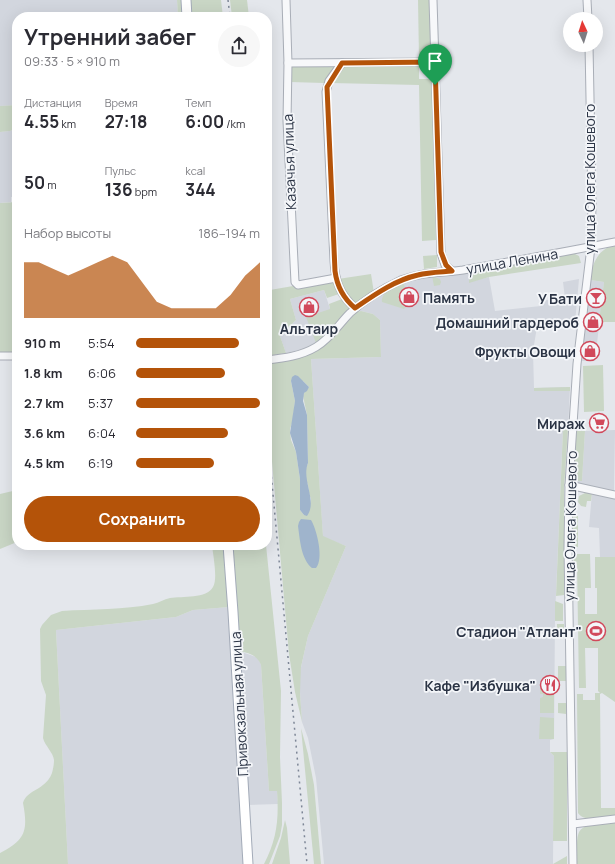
<!DOCTYPE html>
<html lang="ru">
<meta charset="utf-8">
<style>
:root{--surface:#fff;--page:#f7f7f7;--text:#2b2b33;--muted:#7c7c81;--accent:#b45309}
body{margin:0;font-family:Manrope,sans-serif;background:var(--page);color:var(--text);height:100vh;display:flex;flex-direction:column;font-size:15px;white-space:nowrap}
*{box-sizing:border-box;margin:0}
p{font-size:13px;color:var(--muted)}
.icon{flex:none;width:22px;height:22px;fill:none;stroke:currentColor;stroke-width:2;stroke-linecap:round;stroke-linejoin:round}
.map{position:relative;flex:1;overflow:hidden}
.details{position:absolute;left:12px;top:12px;width:260px;height:538px;display:flex;flex-direction:column;background:var(--surface);border-radius:16px;box-shadow:0 4px 16px #0002}
.details>*{flex:none}
.needle{width:26px;rotate:356deg}
.buttons{position:absolute;left:563px;top:12px;display:grid;gap:8px}
.buttons a{display:grid;place-items:center;width:40px;height:40px;border-radius:50%;background:var(--surface);box-shadow:0 4px 16px #0002;font-size:20px}
.pin{position:absolute;display:grid;place-items:center;width:34px;height:34px;color:#fff;margin:-41px -17px;border-radius:50% 50% 50% 0;rotate:-45deg;box-shadow:0 0 4px #0007}
.pin .icon{rotate:45deg}
.round{display:grid;place-items:center;flex:none;width:42px;height:42px;border-radius:21px;background:var(--page)}
.headline{display:flex;align-items:center;justify-content:space-between;height:68px;padding:0 12px}
h1{font-size:22px;font-weight:700;line-height:30px}
.stats{display:grid;grid-template-columns:repeat(3,1fr);gap:6px;height:68px;padding:4px 12px}
.stats div{display:grid;align-content:center}
.stats b{font-size:17px;font-weight:700}
.stats small{font-size:11px;font-weight:400}
.stats p{font-size:11px}
.chart{height:112px;padding:8px 12px}
.chart p{display:flex;justify-content:space-between}
.chart svg{width:100%;height:72px;margin-top:4px;fill:var(--accent);opacity:.7}
.action{display:flex;gap:8px;margin-top:auto;padding:8px 12px}
.action a{flex:1;height:46px;border-radius:24px;background:var(--accent);color:#fff;font-size:16px;font-weight:700;line-height:46px;text-align:center}
ul{padding:0 12px;list-style:none;font-size:13px}
li{display:grid;grid-template-columns:64px 48px 1fr;align-items:center;height:30px}
li i{height:10px;border-radius:5px;background:var(--accent)}
.map>svg:first-child{display:block}
.built{fill:#d2d6de}
.green{fill:#c9d6c5;fill-rule:evenodd}
.water{fill:#9fb4cc}
.lines{fill:none;stroke-linecap:round;stroke-linejoin:round}
.minor-casing{stroke:#a9aeb7;stroke-width:9}
.major-casing{stroke:#a3abb8;stroke-width:11}
.minor{stroke:#f7f8fa;stroke-width:7}
.major{stroke:#fff;stroke-width:9}
.rail{stroke:#7d8696;stroke-width:1.5;stroke-dasharray:2 4;stroke-linecap:butt}
.route-casing{stroke:#fff;stroke-width:8}
.route{stroke:#b45309;stroke-width:5}
.labels{text-anchor:middle;dominant-baseline:central;stroke-width:3.5;stroke-linejoin:round;paint-order:stroke}
.street-label{font-size:14px;fill:#2b3445;stroke:#f4f6f9}
.poi-label{font-size:14px;font-weight:bold;fill:#2b3445;stroke:#f4f6f9;text-anchor:end}
</style>
<div class="map">
<svg width="615" height="864" viewBox="0 0 615 864">
<rect width="100%" height="100%" fill="#e4e7ec"/>
<g class="built">
<path d="M0 0H177L178 17H17V105L0 106Z"/>
<path d="M17 128V197H11V202L0 203V132L10 131Z"/>
<path d="M469 270V282L489 277 495 311 541 306 542 301 560 298H565L563 282 579 279 575 323 538 321 533 351 534 388 570 387 568 429H563L555 616 554 739 550 740V752L554 756 553 864H324L316 778 308 738 302 722 300 693V672L308 636 346 546 323 537 311 359 381 357 380 320 373 314 361 311 357 312 366 305 389 290 411 279Z"/>
<path d="M590 280 604 282 595 361H580Z"/>
<path d="M324 290 330 309 316 343 307 348 286 353 280 336 296 320 290 299Z"/>
<path d="M615 430 614 492 573 483V481H582L585 431Z"/>
<path d="M592 493 615 498V557H600L599 528 589 527Z"/>
<path d="M229 607 243 864H68L56 630 176 617 193 610Z"/>
<path d="M239 651 256 657 259 660 261 665 269 791H277L278 804 248 805Z"/>
</g>
<g class="green">
<path d="M177 0H184L185 17H178Z"/>
<path d="M190 0H221L223 17H191Z"/>
<path d="M230 0H247L249 17H232Z"/>
<path d="M418 0H430L432 59H419Z"/>
<path d="M419 64V79H432L436 240 422 241 419 85 331 83 343 65Z"/>
<path d="M290 65H336L324 83 290 82Z"/>
<path d="M17 105V128L10 131 0 132V106Z"/>
<path d="M17 202V352H0V203Z"/>
<path d="M615 245V322H599L604 282 590 280C592 265 597 249 615 245Z"/>
<path d="M573 253 579 256 581 263 489 277 469 283V270Z"/>
<path d="M437 255V267L424 269 423 256Z"/>
<path d="M267 262 270 290 293 286 297 287 334 280 339 294 327 298 324 290 290 299 296 320 280 336 286 353 267 356Z"/>
<path d="M371 274 374 293 355 306 348 299 338 279Z"/>
<path d="M432 276 440 279 441 282 440 285 434 286Z"/>
<path d="M404 282 406 300H413L404 309 382 302C381 291 396 287 404 282Z"/>
<path d="M342 299 350 309 327 335 316 343 306 317 330 309 329 304Z"/>
<path d="M361 311 373 314 380 320 381 357 311 359 323 536 346 546 308 636 301 667 300 693 302 722 295 692 289 654 267 405V363L328 342 357 312ZM291 381H303L309 387 304 393 303 396 307 415 308 463 306 468V480L308 485 309 493 311 499 310 505 304 515 300 510V479L296 452 291 440 290 429 293 420 295 401Z"/>
<path d="M603 365 604 411 584 412 583 366Z"/>
<path d="M570 387V391H534V388Z"/>
<path d="M563 429H568L564 488V595L556 596Z"/>
<path d="M576 431H585L582 481H573Z"/>
<path d="M17 490V542L0 549V494Z"/>
<path d="M587 492 592 493 591 501H587L586 507 581 506 578 502 579 496Z"/>
<rect x="573" y="516" width="5" height="31"/>
<path d="M212 545H224L229 607 193 610 176 617 56 630 68 864H0V853C26 840 28 830 23 803 27 789 45 791 52 773 53 769 54 765 54 760 53 752 45 746 43 738L46 695 41 681 40 629 42 625 51 615 62 611C92 609 124 610 153 604 159 603 164 599 170 598 182 596 207 599 213 587 218 579 213 555 212 545Z"/>
<path d="M231 545H266L281 691 280 757 282 803V825L280 836 269 864H264C277 839 279 819 277 791H269L261 665C257 655 249 653 239 651Z"/>
<path d="M573 554H590L591 588H585V614H597V588H595V557H615V702L602 693 600 694 601 808H615V815C604 817 585 823 578 813L577 694H583V700H595V693H600L598 691V648H585L586 688H579L577 564H574Z"/>
<path d="M555 601 563 604V621H555Z"/>
<rect x="557" y="624" width="7" height="14"/>
<rect x="558" y="666" width="9" height="15"/>
<path d="M540 689H554V713H540V698L543 697V694H540Z"/>
<path d="M558 703H566V714L558 713Z"/>
<path d="M540 717 554 718V739H539Z"/>
<path d="M301 728 308 754 314 785 321 864H314Z"/>
<path d="M550 752H567V841H553L554 756Z"/>
<path d="M285 820 287 828 290 864H272L281 838Z"/>
<path d="M615 822V864H577C577 823 575 827 615 822Z"/>
<path d="M567 856V864H553Z"/>
</g>
<g class="water">
<path d="M295 375 298 376 309 387 307 391 304 393 303 401 307 415 308 463C301 480 318 501 307 516L304 515 300 510V479L296 452 290 433 295 401 291 381 292 377Z"/>
<path d="M301 519 311 520C317 530 324 559 316 568H312C301 559 300 540 298 526L299 522Z"/>
</g>
<g class="lines">
<defs>
<g id="minor">
<path d="M286 0 288 63 287 121 295 282 298 285 336 278"/>
<path d="M433 0 441 253 445 265 452 271"/>
<path d="M587 0 588 19"/>
<path d="M288 63 435 62"/>
<path d="M342 63 329 81 326 92 334 261C335 281 340 295 355 308"/>
<path d="M0 356H17"/>
<path d="M267 360C284 358 301 356 316 347 330 339 339 324 350 313 364 300 384 288 401 280 421 272 442 273 463 270 514 261 565 252 615 242"/>
<path d="M569 485 615 495"/>
<path d="M573 824 615 819"/>
<path d="M573 864 568 548 569 485 577 364 591 247 592 204 589 45"/>
</g>
<g id="major">
<path d="M186 0 187 17"/>
<path d="M228 545 233 612 248 864"/>
</g>
</defs>
<use href="#minor" class="minor-casing"/>
<use href="#major" class="major-casing"/>
<use href="#minor" class="minor"/>
<use href="#major" class="major"/>
<g class="rail">
<path d="M228 0 230 17"/>
<path d="M267 429 307 864"/>
</g>
</g>
<g class="lines">
<defs>
<path id="route" d="M435 62 441 252 446 265 452 271C441 272 429 272 418 275 395 280 374 295 355 308 343 298 337 287 335 271L327 87 342 63Z"/>
</defs>
<use href="#route" class="route-casing"/>
<use href="#route" class="route"/>
</g>
<defs>
<symbol id="shop-ring" viewBox="-11 -11 22 22"><circle r="9.5" fill="#f4f6f9" stroke="#d1495b" stroke-width="1.5"/><path d="M-5-2.5h2.3a2.7 3.5 0 0 1 5.4 0H5L5.5 6h-11ZM-1.5-2.5h3a1.5 2.3 0 0 0-3 0Z" fill="#d1495b"/></symbol>
<symbol id="bar-ring" viewBox="-11 -11 22 22"><circle r="9.5" fill="#f4f6f9" stroke="#d1495b" stroke-width="1.5"/><path d="M-6-5H6L.8 .8V4.5H3.5V6h-7V4.5H-.8V.8Z" fill="#d1495b"/></symbol>
<symbol id="supermarket-ring" viewBox="-11 -11 22 22"><circle r="9.5" fill="#f4f6f9" stroke="#d1495b" stroke-width="1.5"/><path d="M-6-5.5h2.5l.6 2H6L4.5 2H-2.5L-4.4-4H-6ZM-1.5 3.2a1.3 1.3 0 1 0 .1 0ZM3 3.2a1.3 1.3 0 1 0 .1 0Z" fill="#d1495b"/></symbol>
<symbol id="stadium-ring" viewBox="-11 -11 22 22"><circle r="9.5" fill="#f4f6f9" stroke="#d1495b" stroke-width="1.5"/><path d="M0-5a6.5 5 0 1 0 0 10a6.5 5 0 1 0 0-10ZM-3.5-1.8h7v3.6h-7Z" fill="#d1495b"/></symbol>
<symbol id="restaurant-ring" viewBox="-11 -11 22 22"><circle r="9.5" fill="#f4f6f9" stroke="#d1495b" stroke-width="1.5"/><path d="M-5-6h1v4h1v-4h1v4h1v-4h1v5L-1.5 .5V6h-2V.5L-5-1ZM5-6V6H3V1.5H1.5Q1.5-4 5-6Z" fill="#d1495b"/></symbol>
</defs>
<g fill-rule="evenodd">
<use href="#shop-ring" x="398" y="286" width="22" height="22"/>
<use href="#bar-ring" x="585" y="287" width="22" height="22"/>
<use href="#shop-ring" x="298" y="296" width="22" height="22"/>
<use href="#shop-ring" x="582" y="311" width="22" height="22"/>
<use href="#shop-ring" x="579" y="340" width="22" height="22"/>
<use href="#supermarket-ring" x="588" y="412" width="22" height="22"/>
<use href="#stadium-ring" x="585" y="620" width="22" height="22"/>
<use href="#restaurant-ring" x="539" y="674" width="22" height="22"/>
</g>
<g class="labels">
<g class="street-label">
<text transform="translate(289 162) rotate(-92)">Казачья улица</text>
<text transform="translate(589 179) rotate(-90)">улица Олега Кошевого</text>
<text transform="translate(512 261) rotate(-10)">улица Ленина</text>
<text transform="translate(570 526) rotate(-89)">улица Олега Кошевого</text>
<text transform="translate(239 704) rotate(-93)">Привокзальная улица</text>
</g>
<g class="poi-label">
<text x="423" y="297" text-anchor="start">Память</text>
<text x="582" y="298">У Бати</text>
<text x="579" y="322">Домашний гардероб</text>
<text x="309" y="328" text-anchor="middle">Альтаир</text>
<text x="576" y="351">Фрукты Овощи</text>
<text x="585" y="423">Мираж</text>
<text x="582" y="631">Стадион "Атлант"</text>
<text x="536" y="685">Кафе "Избушка"</text>
</g>
</g>
</svg>
<div class="buttons">
<a><svg class="needle" viewBox="-14 -14 28 28"><path d="M0-13l5 13h-10z" fill="#e53935"/><path d="M0 13l5-13h-10z" fill="#7c7c81"/></svg></a>
</div>
<div class="pin" style="left:435px;top:85px;background:#1e9e55"><svg class="icon" aria-label="arrive" viewBox="0 0 24 24"><path d="M6 21V4h12l-3 4 3 4H6"/></svg></div>
<section class="details">
<div class="headline"><div><h1>Утренний забег</h1><p>09:33 · 5 × 910 m</p></div><a class="round"><svg class="icon" aria-label="share" viewBox="0 0 24 24"><path d="M12 15V3M7 8l5-5 5 5M5 13v7h14v-7"/></svg></a></div>
<div class="stats">
<div><p>Дистанция</p><b>4.55<small> km</small></b></div>
<div><p>Время</p><b>27:18</b></div>
<div><p>Темп</p><b>6:00<small> /km</small></b></div>
</div>
<div class="stats">
<div><b>50<small> m</small></b></div>
<div><p>Пульс</p><b>136<small> bpm</small></b></div>
<div><p>kcal</p><b>344</b></div>
</div>
<div class="chart"><p><span>Набор высоты</span>186–194 m</p>
<svg viewBox="0 0 160 44" preserveAspectRatio="none"><path d="M0 44V10L10 10L20 14L30 18L40 14L50 10L60 6L70 10L80 22L90 34L100 38L110 38L120 38L130 38L140 30L150 18L160 10V44z"/></svg>
</div>
<ul>
<li><b>910 m</b>5:54<i style="width:83%"></i></li>
<li><b>1.8 km</b>6:06<i style="width:72%"></i></li>
<li><b>2.7 km</b>5:37<i style="width:100%"></i></li>
<li><b>3.6 km</b>6:04<i style="width:74%"></i></li>
<li><b>4.5 km</b>6:19<i style="width:63%"></i></li>
</ul>
<div class="action"><a>Сохранить</a></div>
</section>
</div>
